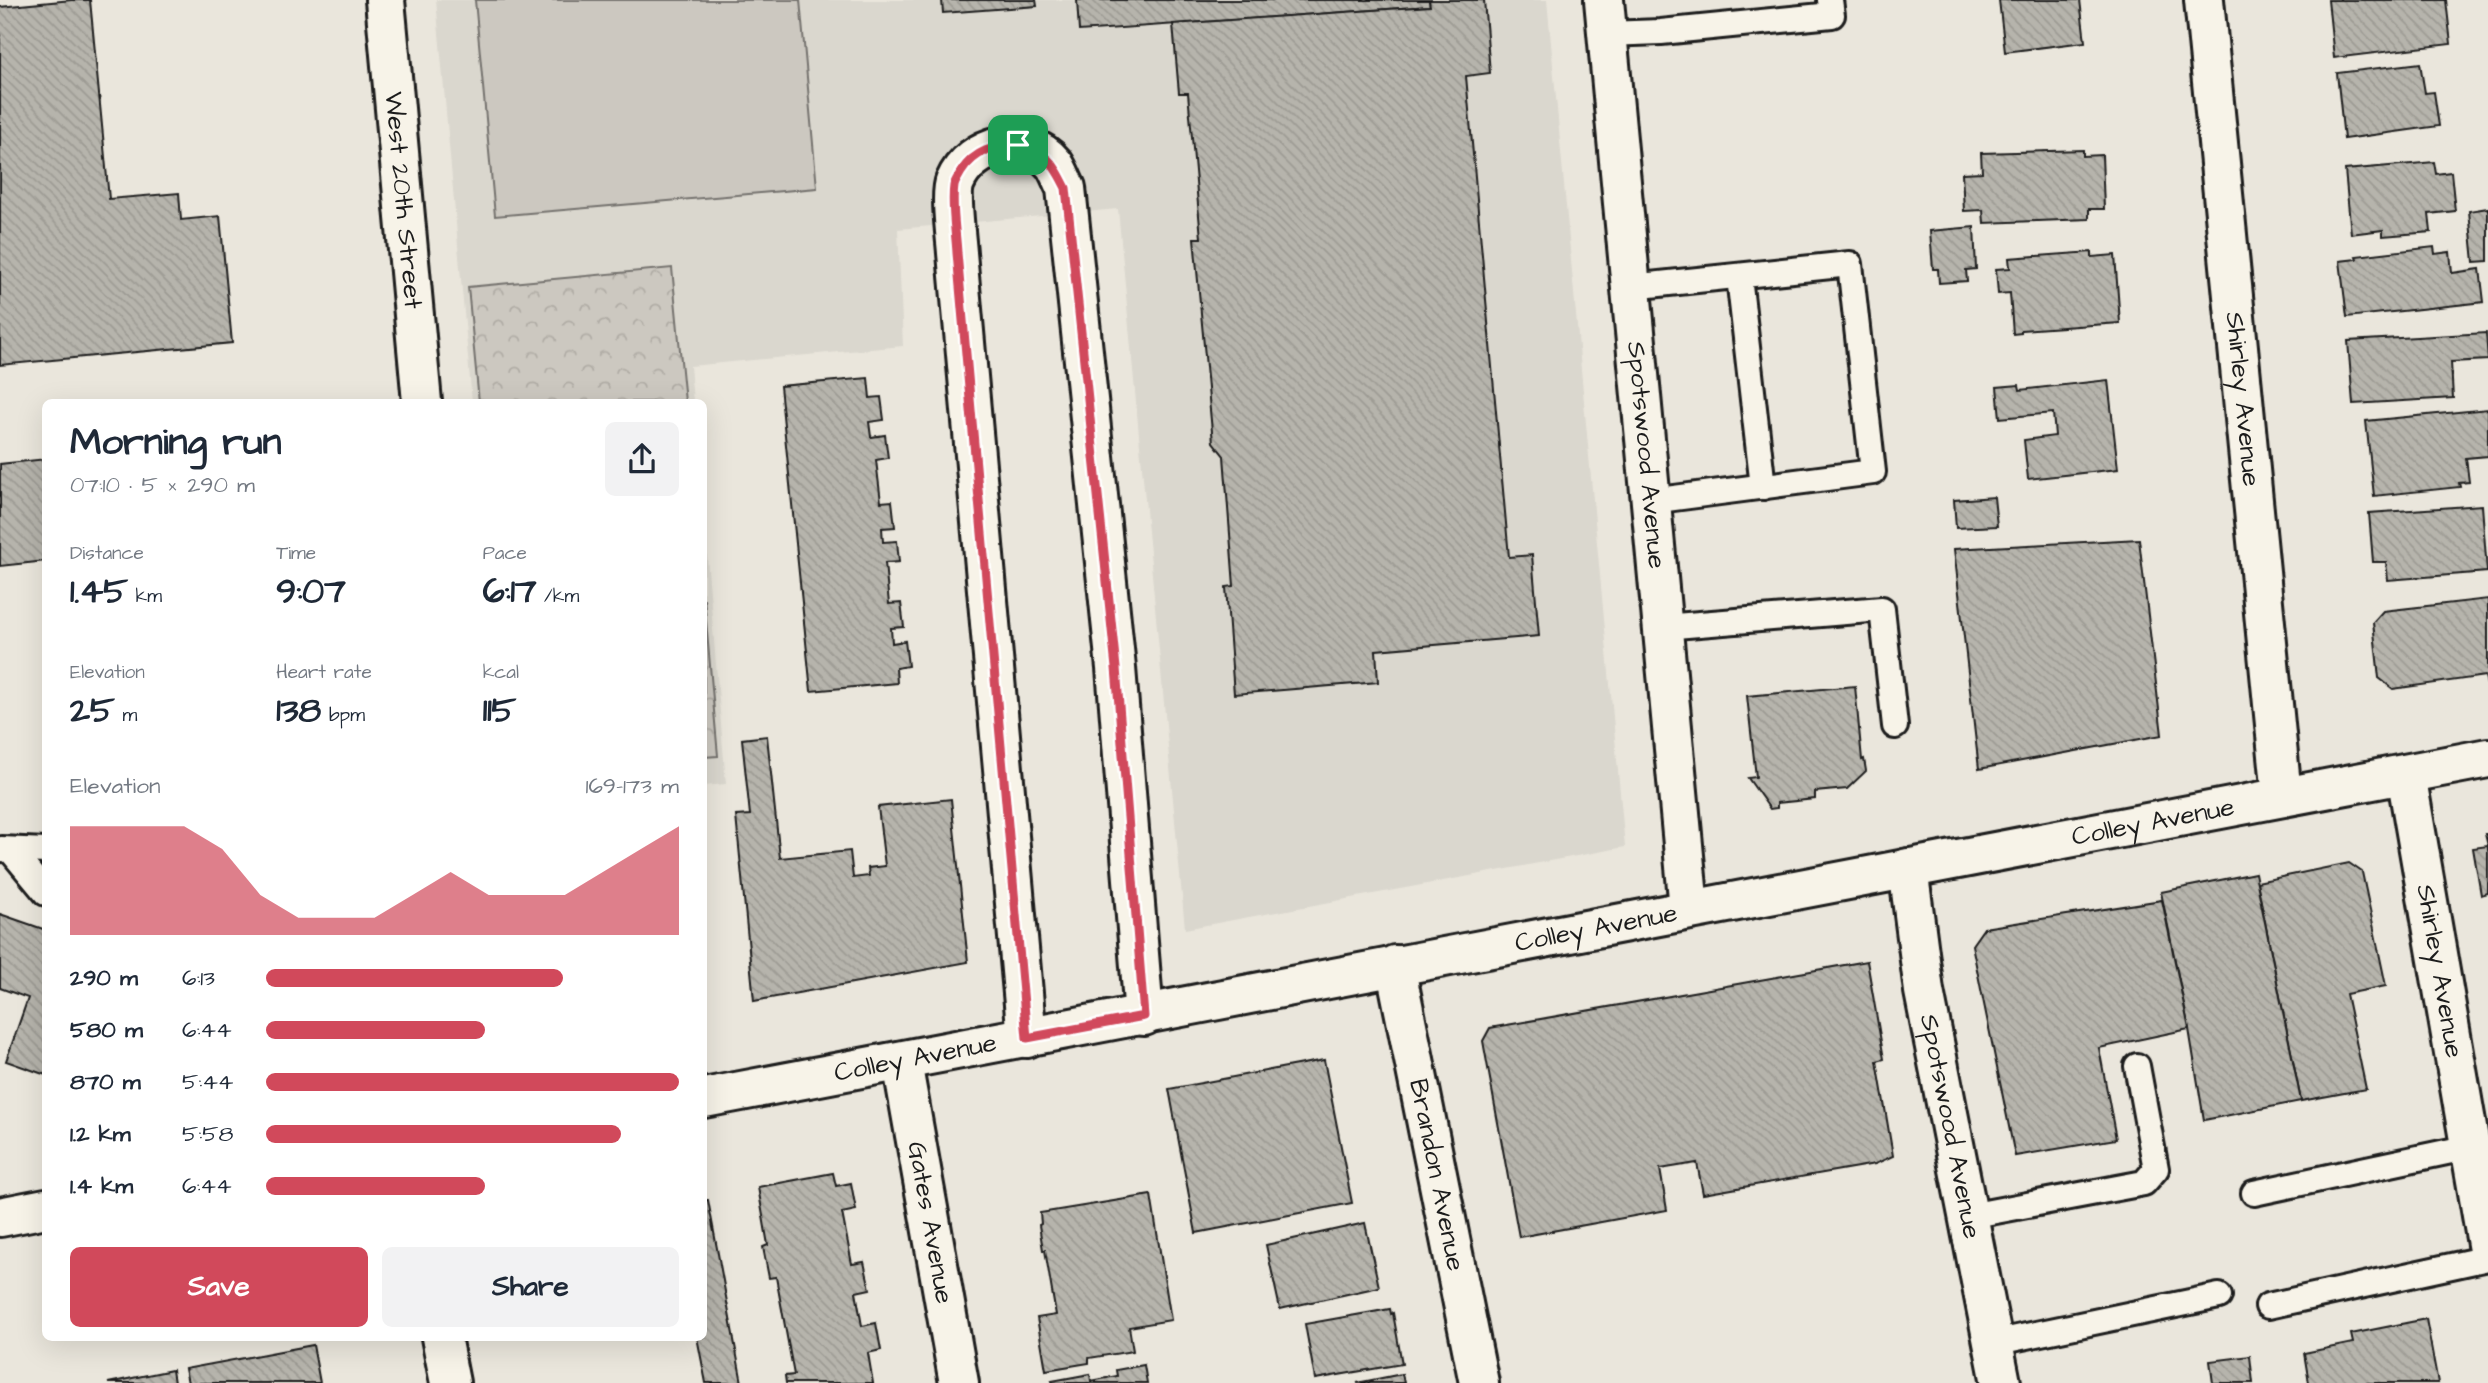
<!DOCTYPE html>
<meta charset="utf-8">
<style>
:root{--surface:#fff;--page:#f2f2f3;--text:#1f2937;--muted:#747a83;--accent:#d1495b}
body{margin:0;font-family:"Architects Daughter",sans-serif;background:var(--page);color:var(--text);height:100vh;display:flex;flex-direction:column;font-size:26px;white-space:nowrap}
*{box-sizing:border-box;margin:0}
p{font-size:23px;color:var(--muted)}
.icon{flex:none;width:38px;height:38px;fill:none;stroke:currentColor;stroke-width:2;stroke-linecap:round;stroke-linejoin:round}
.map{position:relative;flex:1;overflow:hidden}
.sheet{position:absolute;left:42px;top:399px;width:665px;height:942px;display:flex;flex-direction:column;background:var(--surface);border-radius:10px;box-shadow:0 7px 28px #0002}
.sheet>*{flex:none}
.pin{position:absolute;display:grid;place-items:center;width:60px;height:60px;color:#fff;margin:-30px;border-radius:14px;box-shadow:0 4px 10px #0006}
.round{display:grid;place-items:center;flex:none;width:74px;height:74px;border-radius:10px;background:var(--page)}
.summary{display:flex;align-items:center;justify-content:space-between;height:119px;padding:0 28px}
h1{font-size:38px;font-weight:800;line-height:52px}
.stats{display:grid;grid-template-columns:repeat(3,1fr);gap:10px;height:119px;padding:7px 28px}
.stats div{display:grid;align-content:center}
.stats b{font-size:35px;font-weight:800}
.stats small{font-size:19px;font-weight:400}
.stats p{font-size:19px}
.chart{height:196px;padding:14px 28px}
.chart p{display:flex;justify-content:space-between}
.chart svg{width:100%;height:126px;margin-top:7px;fill:var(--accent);opacity:.7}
.button{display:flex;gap:14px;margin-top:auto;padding:14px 28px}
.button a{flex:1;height:80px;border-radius:10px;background:var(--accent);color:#fff;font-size:28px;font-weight:800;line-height:80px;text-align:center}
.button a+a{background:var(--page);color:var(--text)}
ul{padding:0 28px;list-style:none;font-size:23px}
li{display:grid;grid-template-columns:112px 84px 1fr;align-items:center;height:52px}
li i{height:18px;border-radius:9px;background:var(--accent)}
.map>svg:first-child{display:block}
.built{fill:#dad7ce}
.green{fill:#ccc8c0;stroke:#74726e;stroke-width:2}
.park{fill:url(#park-crowns);stroke:#74726e;stroke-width:2}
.building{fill:url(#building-back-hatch);stroke:#1c1c1c;stroke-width:2}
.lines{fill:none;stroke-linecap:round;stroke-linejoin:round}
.service-casing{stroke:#1c1c1c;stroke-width:30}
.minor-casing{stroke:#1c1c1c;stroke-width:44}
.secondary-casing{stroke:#1c1c1c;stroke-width:44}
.service{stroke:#f7f3e8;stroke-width:24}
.minor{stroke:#f7f3e8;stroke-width:38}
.secondary{stroke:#f7f3e8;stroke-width:38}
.route-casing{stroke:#fff;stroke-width:14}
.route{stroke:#d1495b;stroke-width:9}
.labels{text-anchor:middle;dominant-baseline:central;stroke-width:7;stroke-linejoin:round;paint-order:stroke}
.street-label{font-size:26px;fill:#1c1c1c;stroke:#f7f3e8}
</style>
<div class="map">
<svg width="2488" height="1383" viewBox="0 0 2488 1383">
<defs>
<pattern id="park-crowns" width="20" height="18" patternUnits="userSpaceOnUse" patternTransform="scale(1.75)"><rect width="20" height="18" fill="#ccc8c0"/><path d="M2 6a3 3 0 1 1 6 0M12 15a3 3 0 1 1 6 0" fill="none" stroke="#afaba4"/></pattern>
<pattern id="building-back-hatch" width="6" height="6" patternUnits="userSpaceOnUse" patternTransform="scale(1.75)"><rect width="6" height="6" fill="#b6b4ac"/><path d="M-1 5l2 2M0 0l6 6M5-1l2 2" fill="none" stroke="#9c9a93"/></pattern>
</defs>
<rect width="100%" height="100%" fill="#eae6dc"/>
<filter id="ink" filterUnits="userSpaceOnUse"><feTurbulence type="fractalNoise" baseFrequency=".0143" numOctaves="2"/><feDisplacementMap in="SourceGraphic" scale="14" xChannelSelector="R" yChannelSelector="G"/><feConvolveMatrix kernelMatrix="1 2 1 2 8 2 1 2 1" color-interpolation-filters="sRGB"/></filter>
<g filter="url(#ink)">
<g class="built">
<path d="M436 0H1547L1625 847 1185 929 1118 209 898 229 903 346 690 366 693 402H472Z"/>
<path d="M704 521 726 784 704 786Z"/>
</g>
<path class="green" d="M475 0H800L817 188 495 216Z"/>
<g class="park">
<path d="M672 268 685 402H479L468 287Z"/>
<path d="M704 598 718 756 704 757Z"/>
</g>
<g class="building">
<path d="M72 0H90L109 199 179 193 181 220 220 216 232 343 0 365V7Z"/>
<path d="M942 0H1036L1037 6 943 13Z"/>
<path d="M1077 0H1429L1430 6 1079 31Z"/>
<path d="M1429 0H1484L1490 73 1466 76 1509 557 1532 555 1539 636 1376 650 1378 682 1234 694 1226 587 1234 586 1224 456 1213 442 1194 238H1201L1188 93H1179L1173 24 1430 6Z"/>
<path d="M1999 0H2080L2085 42 2005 52Z"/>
<path d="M2328 0H2446L2451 44 2334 58Z"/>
<path d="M2420 63 2425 93 2434 92 2439 126 2344 139 2337 73Z"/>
<path d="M2083 150V156L2102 155 2104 209H2089V219L1984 223 1983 210 1964 211 1962 173 1982 172 1981 153Z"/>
<path d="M2434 162 2436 174 2451 172 2455 211 2429 214 2431 232 2383 236V230L2351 234 2345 170Z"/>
<path d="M2488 208V261L2474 262 2469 211Z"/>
<path d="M1974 227 1976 269 1966 270 1967 281 1939 283 1938 269H1933L1930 231Z"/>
<path d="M2434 247 2435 254 2450 252 2452 273 2480 269 2484 302 2347 317 2340 261 2357 259 2356 256Z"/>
<path d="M2092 252V257L2115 255 2120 323 2021 330V333L2013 334 2010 293 1998 294 1996 269 2010 268 2009 258Z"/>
<path d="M2486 333 2488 360 2451 362 2453 398 2353 404 2348 341Z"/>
<path d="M868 378 870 398 881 397 884 420 869 422 871 437 885 435 888 458 876 460 881 502 892 501 895 527 882 528 883 542 897 541 899 562 885 563 889 604 901 603 904 627 891 628 892 643 905 641 908 666 896 668 897 683 811 691 780 386Z"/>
<path d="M2108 380 2118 469 2028 479 2024 440 2055 436 2053 413 2000 418 1997 387 2019 385 2020 390Z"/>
<path d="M2488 409V456L2466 458 2469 482 2459 483 2460 487 2374 496 2366 421Z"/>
<path d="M46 459V561L0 566V464Z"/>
<path d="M1994 497 1997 526 1956 528 1954 500Z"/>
<path d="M2482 505 2487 572 2388 580 2386 562H2373L2369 513Z"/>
<path d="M2139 539 2162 735 1979 769 1954 549Z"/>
<path d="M2488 599V689L2485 676 2393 689 2379 678 2373 622 2383 611Z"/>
<path d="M1855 686 1862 760 1864 759 1866 771 1847 789 1815 792V799L1777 803V808L1770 809 1748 778 1756 777 1747 696Z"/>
<path d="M767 736 780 858 850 851 853 878 869 876 868 868 885 866 878 807 951 799 968 962 754 1001 736 816 750 815 742 739Z"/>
<path d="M2485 834H2488V893L2481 895 2473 848 2488 846Z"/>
<path d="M2349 863 2362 872 2386 986 2346 994 2366 1089 2301 1101 2257 882Z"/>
<path d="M2255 873 2301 1101 2204 1120 2189 1029 2161 892Z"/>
<path d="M2162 900 2189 1029 2099 1048 2116 1139 2015 1156 1972 945 1984 928Z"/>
<path d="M0 914 46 930V1075L6 1061 28 998 0 988Z"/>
<path d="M1867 961 1884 1059 1877 1061 1893 1156 1875 1164 1703 1194 1697 1163 1660 1169 1667 1210 1519 1237 1483 1041 1490 1028Z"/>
<path d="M1324 1060 1352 1203 1196 1233 1169 1089Z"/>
<path d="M833 1173 836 1186 851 1183 856 1210 842 1213 852 1264 864 1262 870 1289 856 1292 862 1326 876 1323 881 1350 868 1353 873 1383H786L785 1376 794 1375 776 1277 769 1278 763 1247 768 1245 758 1187Z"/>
<path d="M1151 1195 1171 1320 1129 1327 1133 1351 1089 1358V1363L1046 1370 1037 1318 1056 1315 1045 1250H1043L1039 1225 1041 1224 1040 1213Z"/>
<path d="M704 1200H708L742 1383H706L697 1337H704Z"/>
<path d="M1365 1223 1379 1287 1280 1309 1266 1245Z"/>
<path d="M1390 1309 1391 1314 1393 1313 1402 1364 1315 1379 1305 1324Z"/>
<path d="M2426 1319 2438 1383H2309L2304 1353 2353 1343 2351 1334Z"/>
<path d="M313 1345 320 1383H188L185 1369Z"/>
<path d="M2250 1356 2253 1383H2213L2210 1361Z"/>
<path d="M1144 1365 1147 1383H1053L1052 1381 1090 1374 1091 1381 1117 1376 1116 1370Z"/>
<path d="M172 1370 174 1383H108Z"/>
<path d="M1402 1374 1404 1383H1357Z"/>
</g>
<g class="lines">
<defs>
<g id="service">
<path d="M1607 34 1661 32 1832 15 1830 0"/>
<path d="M1739 277 1763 487"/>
<path d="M1631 287 1850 264 1873 472 1651 501"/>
<path d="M1663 627 1882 609 1895 726"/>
<path d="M1 849 46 851"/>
<path d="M12 852 46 893"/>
<path d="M2254 1193 2470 1147"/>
<path d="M1969 1216 2144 1183 2156 1169 2137 1066"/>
<path d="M2268 1306 2488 1258"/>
<path d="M1993 1343 2219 1296"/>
</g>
<g id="minor">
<path id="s1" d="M385 0 422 402"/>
<path id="s2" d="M1604 0 1689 909"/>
<path id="s3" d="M2204 0 2282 796"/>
<path id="s4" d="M2406 774 2488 1250"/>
<path id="s5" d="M1908 868 1924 991 2001 1383"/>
<path id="s6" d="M1395 965 1479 1383"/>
<path d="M1027 1038 957 253C956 238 950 194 955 182 971 144 1026 130 1054 164 1059 171 1062 181 1066 188L1116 668 1144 1016"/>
<path id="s7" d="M902 1062 959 1383"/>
<path d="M441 1337 450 1383"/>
</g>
<g id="secondary">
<path id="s8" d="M704 1098 2488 758"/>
<path d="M0 1217 46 1208"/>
</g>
</defs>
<use href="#service" class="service-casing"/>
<use href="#minor" class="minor-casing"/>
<use href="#secondary" class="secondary-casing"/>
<use href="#service" class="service"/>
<use href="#minor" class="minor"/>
<use href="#secondary" class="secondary"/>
</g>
</g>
<g class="lines" filter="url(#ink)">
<defs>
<path id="route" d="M1018 145C1049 156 1052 160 1066 188L1116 668 1144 1016 1027 1038 957 253C956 233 951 205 954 186 955 181 959 176 961 172 975 150 994 146 1018 145Z"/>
</defs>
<use href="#route" class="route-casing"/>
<use href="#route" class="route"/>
</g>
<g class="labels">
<g class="street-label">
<text stroke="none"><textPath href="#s1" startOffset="201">West 20th Street</textPath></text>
<text stroke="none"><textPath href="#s3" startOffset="401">Shirley Avenue</textPath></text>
<text stroke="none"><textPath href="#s2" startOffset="457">Spotswood Avenue</textPath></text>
<text stroke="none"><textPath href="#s8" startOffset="1475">Colley Avenue</textPath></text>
<text stroke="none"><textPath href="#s8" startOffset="908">Colley Avenue</textPath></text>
<text stroke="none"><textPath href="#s4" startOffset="200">Shirley Avenue</textPath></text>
<text stroke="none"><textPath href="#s8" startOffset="215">Colley Avenue</textPath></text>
<text stroke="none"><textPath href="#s5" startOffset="262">Spotswood Avenue</textPath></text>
<text stroke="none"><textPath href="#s6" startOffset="214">Brandon Avenue</textPath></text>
<text stroke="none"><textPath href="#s7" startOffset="163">Gates Avenue</textPath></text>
</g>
</g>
</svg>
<div class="pin" style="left:1018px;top:145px;background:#1e9e55"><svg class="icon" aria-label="arrive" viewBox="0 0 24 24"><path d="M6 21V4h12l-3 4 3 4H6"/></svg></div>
<section class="sheet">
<div class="summary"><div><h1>Morning run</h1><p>07:10 · 5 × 290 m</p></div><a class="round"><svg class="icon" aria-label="share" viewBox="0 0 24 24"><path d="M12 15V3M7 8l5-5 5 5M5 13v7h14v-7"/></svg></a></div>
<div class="stats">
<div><p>Distance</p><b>1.45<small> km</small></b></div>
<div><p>Time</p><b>9:07</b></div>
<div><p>Pace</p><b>6:17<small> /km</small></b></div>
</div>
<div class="stats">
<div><p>Elevation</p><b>25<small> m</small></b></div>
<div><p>Heart rate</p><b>138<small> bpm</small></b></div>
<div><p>kcal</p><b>115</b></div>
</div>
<div class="chart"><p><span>Elevation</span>169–173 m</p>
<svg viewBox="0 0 160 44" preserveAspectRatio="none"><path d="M0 44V6L10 6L20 6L30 6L40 14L50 30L60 38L70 38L80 38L90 30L100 22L110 30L120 30L130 30L140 22L150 14L160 6V44z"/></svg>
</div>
<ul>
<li><b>290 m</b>6:13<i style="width:72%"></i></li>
<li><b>580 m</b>6:44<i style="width:53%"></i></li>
<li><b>870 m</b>5:44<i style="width:100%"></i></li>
<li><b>1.2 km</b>5:58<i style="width:86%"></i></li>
<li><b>1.4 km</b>6:44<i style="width:53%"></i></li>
</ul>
<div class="button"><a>Save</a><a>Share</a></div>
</section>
</div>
